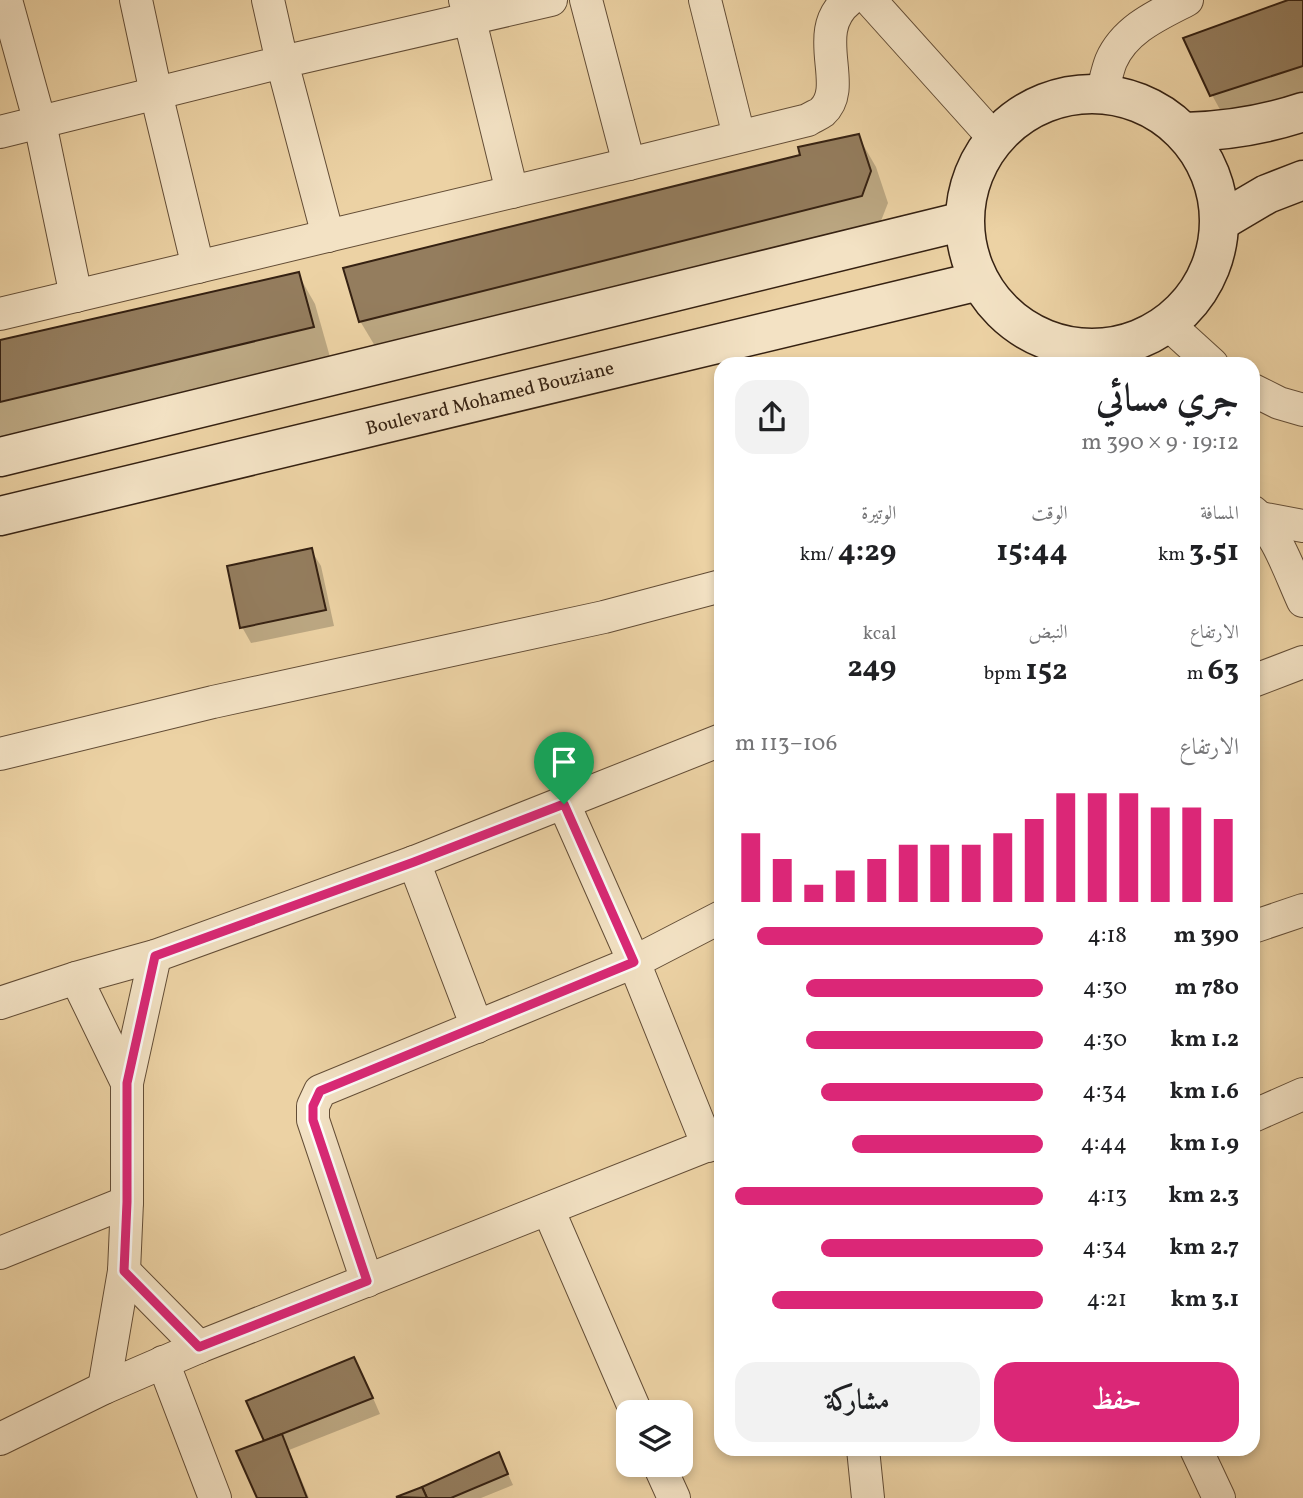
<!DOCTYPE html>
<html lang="ar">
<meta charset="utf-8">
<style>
:root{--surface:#fff;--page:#f2f2f2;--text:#202124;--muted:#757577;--accent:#db2777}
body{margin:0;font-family:Vollkorn,Amiri,serif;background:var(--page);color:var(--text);direction:rtl;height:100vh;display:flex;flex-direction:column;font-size:26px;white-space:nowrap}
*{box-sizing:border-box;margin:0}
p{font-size:23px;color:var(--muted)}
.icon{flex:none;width:38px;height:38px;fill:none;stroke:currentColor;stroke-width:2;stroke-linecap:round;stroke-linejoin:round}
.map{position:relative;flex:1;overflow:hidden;direction:ltr}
.panel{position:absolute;left:714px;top:357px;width:546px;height:1099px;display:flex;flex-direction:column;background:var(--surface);border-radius:21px;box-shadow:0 4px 10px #0003;direction:rtl}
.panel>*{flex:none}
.fabs{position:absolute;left:616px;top:1400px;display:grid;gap:14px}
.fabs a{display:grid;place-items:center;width:77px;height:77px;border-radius:14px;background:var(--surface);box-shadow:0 4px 10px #0003;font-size:35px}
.pin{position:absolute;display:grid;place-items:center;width:60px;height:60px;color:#fff;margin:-72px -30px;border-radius:50% 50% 50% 0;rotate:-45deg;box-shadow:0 0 7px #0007}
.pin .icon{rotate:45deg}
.round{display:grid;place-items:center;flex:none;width:74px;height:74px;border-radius:21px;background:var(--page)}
.headline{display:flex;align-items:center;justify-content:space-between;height:119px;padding:0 21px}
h1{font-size:38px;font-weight:700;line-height:52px}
.metrics{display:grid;grid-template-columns:repeat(3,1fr);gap:10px;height:119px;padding:7px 21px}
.metrics div{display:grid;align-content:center}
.metrics b{font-size:30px;font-weight:700}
.metrics small{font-size:19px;font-weight:400}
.metrics p{font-size:19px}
.chart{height:196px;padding:14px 21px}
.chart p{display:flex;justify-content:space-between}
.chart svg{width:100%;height:126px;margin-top:7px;stroke:var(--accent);stroke-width:6}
.button{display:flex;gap:14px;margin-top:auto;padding:14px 21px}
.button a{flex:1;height:80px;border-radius:21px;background:var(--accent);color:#fff;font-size:28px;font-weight:700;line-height:80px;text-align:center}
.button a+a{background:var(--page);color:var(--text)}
ul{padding:0 21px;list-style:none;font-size:23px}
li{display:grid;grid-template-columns:112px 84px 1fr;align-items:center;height:52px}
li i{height:18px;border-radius:9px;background:var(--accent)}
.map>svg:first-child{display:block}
.shadow{fill:#0003}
.building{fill:#947d5e;stroke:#352112;stroke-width:2}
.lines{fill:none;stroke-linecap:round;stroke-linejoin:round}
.street-casing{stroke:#634d36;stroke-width:34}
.secondary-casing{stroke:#352112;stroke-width:41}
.street{stroke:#f3e2c4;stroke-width:32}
.secondary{stroke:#f3e2c4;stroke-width:38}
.route-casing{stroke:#fff;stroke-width:14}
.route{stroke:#db2777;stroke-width:9}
.labels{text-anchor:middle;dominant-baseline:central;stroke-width:5;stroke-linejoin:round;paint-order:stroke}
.street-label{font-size:19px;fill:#352112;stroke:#f3e2c4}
</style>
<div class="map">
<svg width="1303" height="1498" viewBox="0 0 1303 1498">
<rect width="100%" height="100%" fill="#ecd2a4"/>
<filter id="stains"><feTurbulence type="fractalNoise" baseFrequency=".00286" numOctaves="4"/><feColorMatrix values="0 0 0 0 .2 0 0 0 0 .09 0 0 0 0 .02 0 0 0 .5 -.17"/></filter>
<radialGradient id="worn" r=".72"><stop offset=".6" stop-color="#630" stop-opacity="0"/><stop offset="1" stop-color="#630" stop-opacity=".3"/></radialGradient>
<g class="shadow">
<path d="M1293 0H1303V101L1229 126 1212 95Z"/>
<path d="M858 136 876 167 888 203 879 226 378 351 360 321Z"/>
<path d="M298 274 315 304 330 357 0 437V342Z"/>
<path d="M311 550 321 566 334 626 251 643 242 627Z"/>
<path d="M354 1359 363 1375 380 1414 289 1450 309 1498H259L266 1442Z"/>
<path d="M504 1465 513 1485 481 1498H399L423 1489Z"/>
</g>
<g class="building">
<path d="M1288 0H1303V66L1210 96 1183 38Z"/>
<path d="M859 134 871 171 862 196 359 322 343 268 800 155 798 147Z"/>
<path d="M299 272 314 327 0 402V340Z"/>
<path d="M312 548 326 610 240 628 227 566Z"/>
<path d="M354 1357 373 1398 264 1441 246 1401Z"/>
<path d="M282 1434 307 1498H257L236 1451Z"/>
<path d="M499 1452 508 1474 451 1498H427L422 1487Z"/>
<path d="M422 1487 427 1498 396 1497Z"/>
</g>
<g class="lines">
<defs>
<g id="street">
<path d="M6 0 40 123 76 296"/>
<path d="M136 0 156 93 198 267"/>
<path d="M465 0 512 192"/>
<path d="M586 0 629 164"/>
<path d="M705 0 739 136"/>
<path d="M870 0 994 138"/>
<path d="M1102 93C1105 83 1107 71 1111 61 1125 29 1158 15 1187 0"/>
<path d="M0 132 282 62 268 0"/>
<path d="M328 236 282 62 551 0"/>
<path d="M0 314 629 164 808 120C812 117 818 115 822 112 851 86 808 32 849 0"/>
<path d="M1168 324 1212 364"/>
<path d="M1115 347 1128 364"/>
<path d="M1253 390 1279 403 1303 410"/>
<path d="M1253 512C1277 532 1290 573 1303 601"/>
<path d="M1260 518 1303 526"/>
<path d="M1253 681 1303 662"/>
<path d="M0 754 213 702 604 617 721 586"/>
<path d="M564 804 634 962 708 1146"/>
<path d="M414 862 477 1027"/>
<path d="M1253 927 1303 910"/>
<path d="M76 978 127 1083"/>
<path d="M0 1003 76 978 155 956 414 862 721 740"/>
<path d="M1253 1116 1303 1094"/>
<path d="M548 1209 636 1412"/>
<path d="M0 1253 127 1202"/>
<path d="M124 1271 199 1347"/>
<path d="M367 1281 313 1120V1106L320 1091 634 962 721 917"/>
<path d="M163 1362 215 1498"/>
<path d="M104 1388 124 1271 127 1202V1083L155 956"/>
<path d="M0 1439 104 1388 199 1347 721 1140"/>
<path d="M863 1449 868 1498"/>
<path d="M1196 1449 1219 1498"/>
<path d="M659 1465 674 1498"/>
</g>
<g id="secondary">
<circle cx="1092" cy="221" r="127"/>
<path d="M1185 132C1226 131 1264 125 1303 112"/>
<path d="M1221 221 1267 194 1303 180"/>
<path d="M0 457 964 221"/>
<path d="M0 516 979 281"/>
</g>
</defs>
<use href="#street" class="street-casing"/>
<use href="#secondary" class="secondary-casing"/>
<use href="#street" class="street"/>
<use href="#secondary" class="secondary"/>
</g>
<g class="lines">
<defs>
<path id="route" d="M564 804 634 962 320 1091 313 1106V1120L367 1281 199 1347 124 1271 127 1202V1083L155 956 414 862Z"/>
</defs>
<use href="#route" class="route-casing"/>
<use href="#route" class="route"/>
</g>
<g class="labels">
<g class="street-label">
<text transform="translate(490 399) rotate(-14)">Boulevard Mohamed Bouziane</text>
</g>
</g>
<rect width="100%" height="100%" filter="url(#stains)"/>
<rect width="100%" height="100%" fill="url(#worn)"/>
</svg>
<div class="fabs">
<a><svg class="icon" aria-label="layers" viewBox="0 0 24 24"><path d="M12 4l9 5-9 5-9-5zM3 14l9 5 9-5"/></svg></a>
</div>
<div class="pin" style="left:564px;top:804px;background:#1e9e55"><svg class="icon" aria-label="arrive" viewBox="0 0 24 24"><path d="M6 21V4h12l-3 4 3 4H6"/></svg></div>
<section class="panel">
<div class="headline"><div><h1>جري مسائي</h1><p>19:12 · 9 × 390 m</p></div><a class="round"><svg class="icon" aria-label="share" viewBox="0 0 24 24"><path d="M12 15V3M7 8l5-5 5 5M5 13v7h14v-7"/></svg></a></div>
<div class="metrics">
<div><p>المسافة</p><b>3.51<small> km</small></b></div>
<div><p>الوقت</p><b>15:44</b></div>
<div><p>الوتيرة</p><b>4:29<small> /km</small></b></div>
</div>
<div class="metrics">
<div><p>الارتفاع</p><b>63<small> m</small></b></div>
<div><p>النبض</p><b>152<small> bpm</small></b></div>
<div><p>kcal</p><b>249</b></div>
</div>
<div class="chart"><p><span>الارتفاع</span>106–113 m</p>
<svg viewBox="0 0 160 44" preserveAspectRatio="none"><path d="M5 44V20M15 44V29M25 44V38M35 44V33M45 44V29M55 44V24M65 44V24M75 44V24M85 44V20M95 44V15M105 44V6M115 44V6M125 44V6M135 44V11M145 44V11M155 44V15"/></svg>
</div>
<ul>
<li><b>390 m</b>4:18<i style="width:93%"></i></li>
<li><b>780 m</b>4:30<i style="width:77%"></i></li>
<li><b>1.2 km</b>4:30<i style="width:77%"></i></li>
<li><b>1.6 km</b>4:34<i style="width:72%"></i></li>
<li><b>1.9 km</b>4:44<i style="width:62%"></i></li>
<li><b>2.3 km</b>4:13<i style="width:100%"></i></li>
<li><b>2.7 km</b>4:34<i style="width:72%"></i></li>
<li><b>3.1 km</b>4:21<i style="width:88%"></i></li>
</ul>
<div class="button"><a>حفظ</a><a>مشاركة</a></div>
</section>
</div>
